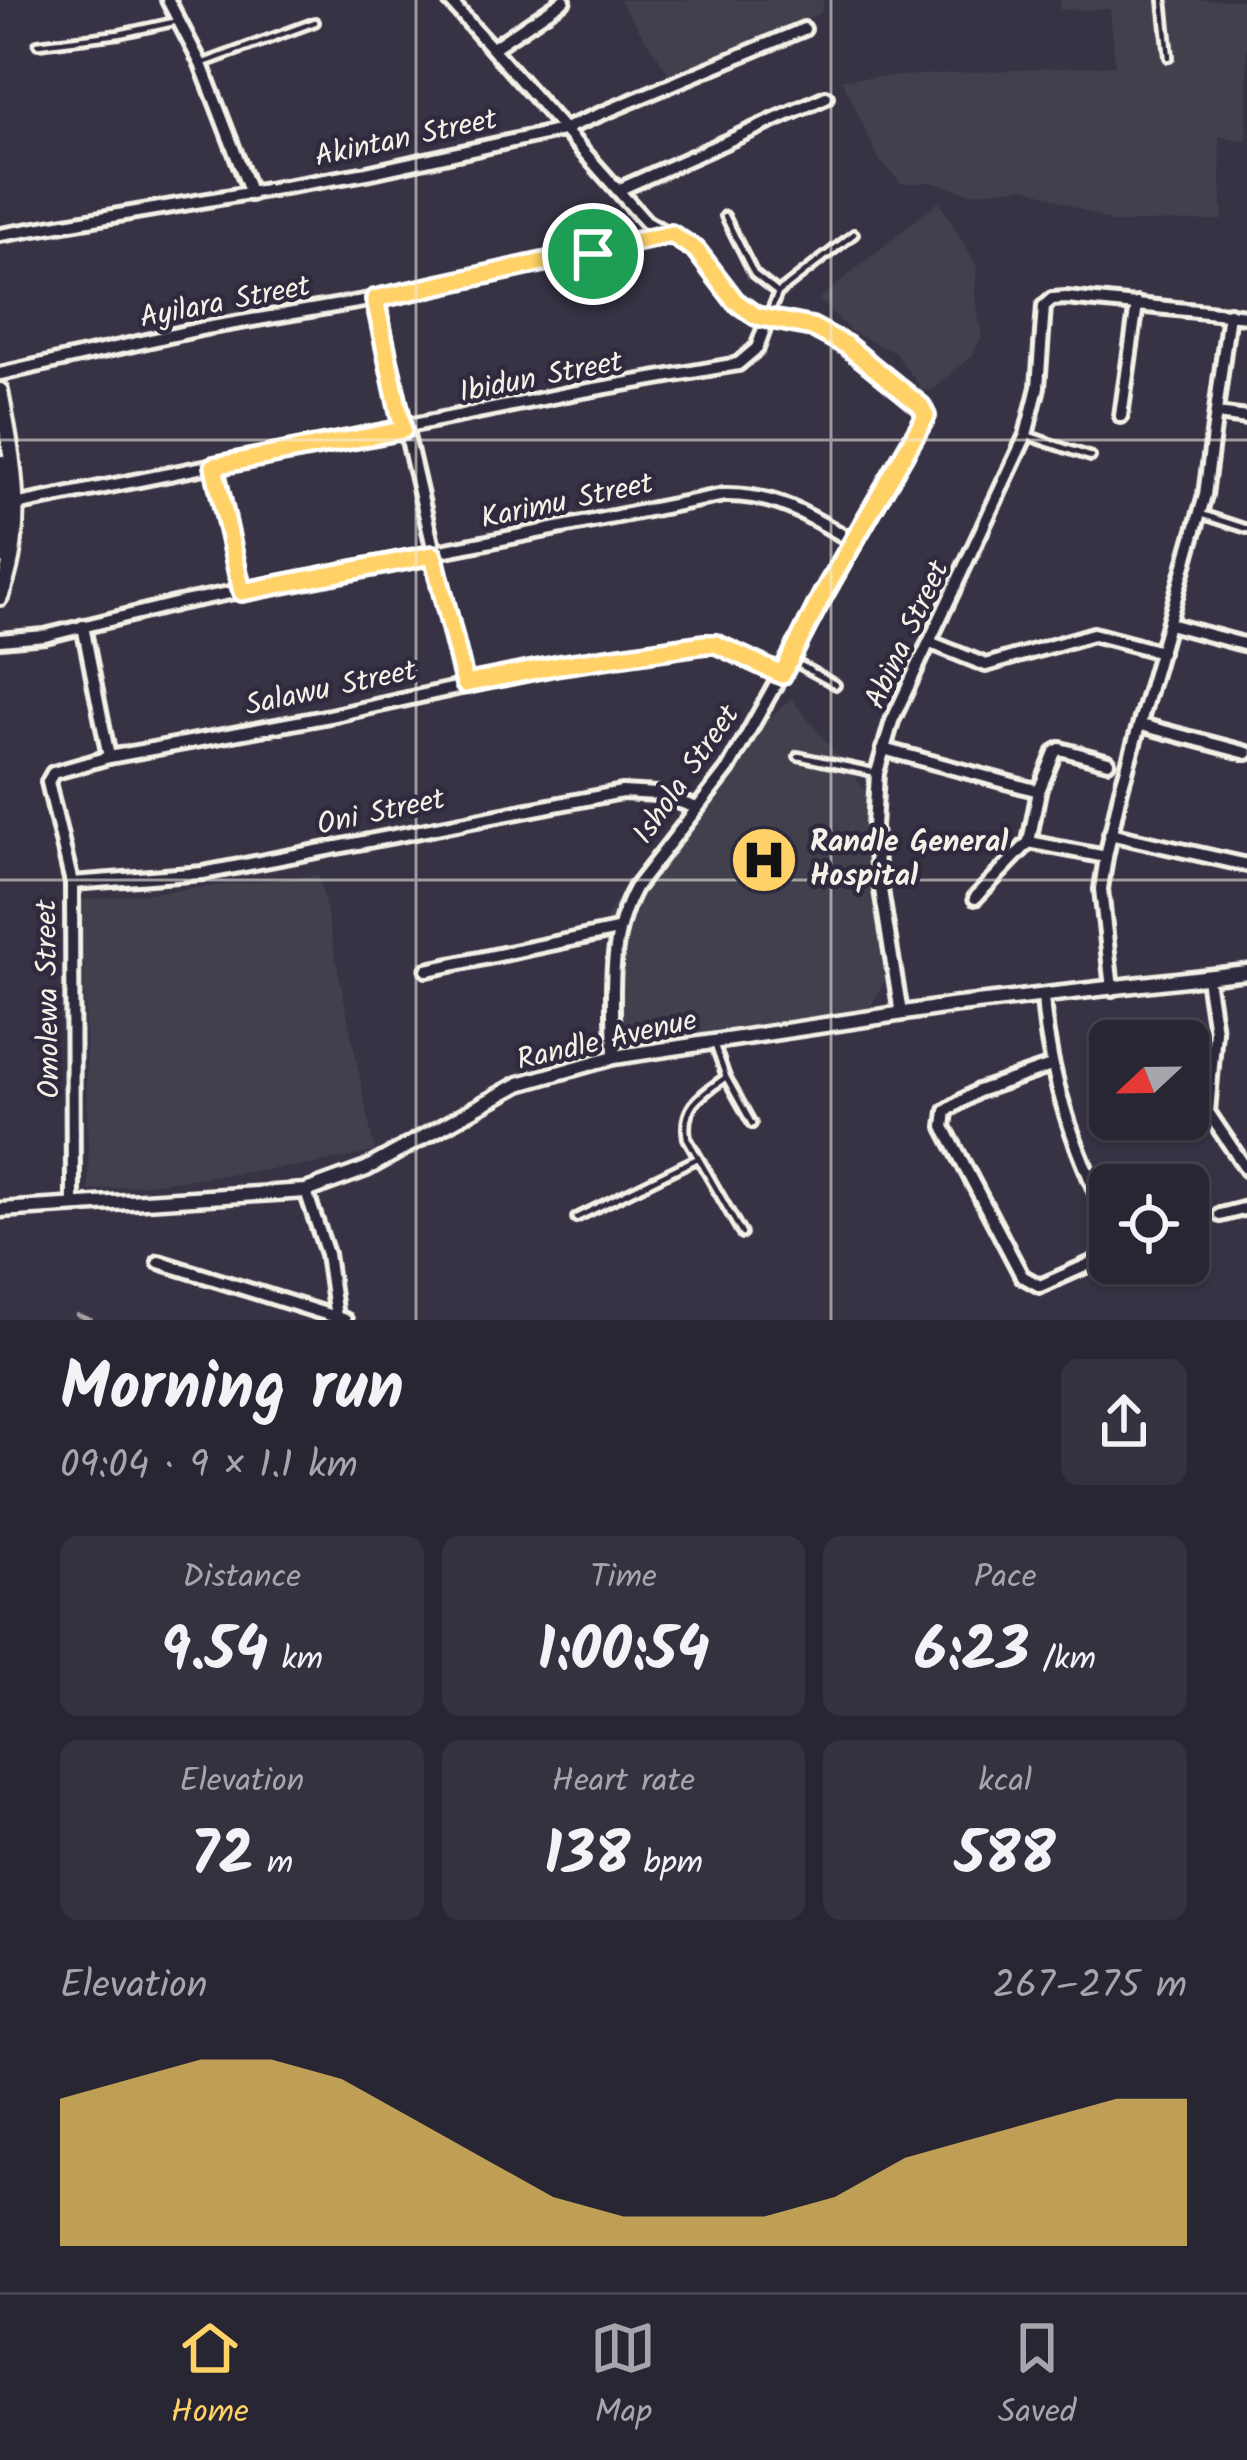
<!DOCTYPE html>
<meta charset="utf-8">
<style>
:root{--surface:#292633;--page:#35323f;--text:#f1f3f6;--muted:#a5a5ac;--line:#45434e;--accent:#ffd166}
body{margin:0;font-family:Kalam,sans-serif;background:var(--page);color:var(--text);height:100vh;display:flex;flex-direction:column;font-size:45px;white-space:nowrap}
*{box-sizing:border-box;margin:0}
p{font-size:39px;color:var(--muted)}
.icon{flex:none;width:66px;height:66px;fill:none;stroke:currentColor;stroke-width:2;stroke-linecap:round;stroke-linejoin:round}
.map{position:relative;height:1320px;overflow:hidden}
.side{display:flex;flex-direction:column;background:var(--surface);flex:1}
.side>*{flex:none}
.needle{width:78px;rotate:248deg}
.fabs{position:absolute;left:1089px;top:1020px;display:grid;gap:24px}
.fabs a{display:grid;place-items:center;width:120px;height:120px;border-radius:18px;background:var(--surface);box-shadow:0 3px 9px #0004,0 0 0 3px var(--line);font-size:60px}
.pin{position:absolute;display:grid;place-items:center;width:102px;height:102px;color:#fff;margin:-51px;border:6px solid #fff;border-radius:50%;box-shadow:0 3px 12px #0007}
.round{display:grid;place-items:center;flex:none;width:126px;height:126px;border-radius:18px;background:var(--page)}
.overview{display:flex;align-items:center;justify-content:space-between;height:204px;padding:0 60px}
h1{font-size:66px;font-weight:700;line-height:90px}
.stats{display:grid;grid-template-columns:repeat(3,1fr);gap:18px;height:204px;padding:12px 60px}
.stats div{display:grid;align-content:center;border-radius:18px;background:var(--page);text-align:center}
.stats b{font-size:60px;font-weight:700}
.stats small{font-size:33px;font-weight:400}
.stats p{font-size:33px}
.chart{height:336px;padding:24px 60px}
.chart p{display:flex;justify-content:space-between}
.chart svg{width:100%;height:216px;margin-top:12px;fill:var(--accent);opacity:.7}
.tab-bar{display:flex;justify-content:space-around;align-items:center;height:168px;border-top:3px solid var(--line);background:var(--surface);font-size:33px;color:var(--muted)}
.tab-bar a{display:grid;justify-items:center;gap:6px}
.tab-bar .selected{color:var(--accent)}
.map>svg:first-child{display:block}
.built{fill:#433f4e}
.lines{fill:none;stroke-linecap:round;stroke-linejoin:round}
.stream{stroke:#a6a2a4;stroke-width:4.5}
.service-casing{stroke:#f4f1e8;stroke-width:14}
.minor-casing{stroke:#f4f1e8;stroke-width:20}
.tertiary-casing{stroke:#f4f1e8;stroke-width:21}
.secondary-casing{stroke:#f4f1e8;stroke-width:22}
.service{stroke:#2f2a3d;stroke-width:4.5}
.minor{stroke:#2f2a3d;stroke-width:10}
.tertiary{stroke:#2f2a3d;stroke-width:12}
.secondary{stroke:#2f2a3d;stroke-width:14}
.route-casing{stroke:#fff;stroke-width:24}
.route{stroke:#ffd166;stroke-width:15}
.grid{fill:none;stroke:#f4f1e8;stroke-width:3;stroke-opacity:0.55}
.labels{text-anchor:middle;dominant-baseline:central;stroke-width:9;stroke-linejoin:round;paint-order:stroke}
.street-label{font-size:30px;fill:#f4f1e8;stroke:#2f2a3d}
.poi-label{font-size:30px;font-weight:bold;fill:#f4f1e8;stroke:#2f2a3d;text-anchor:start}
</style>
<div class="map">
<svg width="1247" height="1320" viewBox="0 0 1247 1320">
<rect width="100%" height="100%" fill="#373244"/>
<filter id="ink" filterUnits="userSpaceOnUse"><feTurbulence type="fractalNoise" baseFrequency=".00833" numOctaves="2"/><feDisplacementMap in="SourceGraphic" scale="24" xChannelSelector="R" yChannelSelector="G"/><feConvolveMatrix kernelMatrix="1 2 1 2 8 2 1 2 1" color-interpolation-filters="sRGB"/></filter>
<g filter="url(#ink)">
<g class="built">
<path d="M619 0H824L821 13 672 78Z"/>
<path d="M1060 0H1247V141L1219 136 1223 220 1113 223 1027 187 971 193 929 182 902 184 879 160 842 79 1115 65 1110 9 1060 10Z"/>
<path d="M939 201 977 266 975 292 982 337 973 354 934 390 923 391 895 353 850 331 819 299Z"/>
<path d="M791 698 875 802 894 965 867 1013 812 1017 604 1060 607 917 626 884 709 775Z"/>
<path d="M319 875 375 1152 310 1165 89 1191 82 900Z"/>
</g>
<g class="lines">
<path class="stream" d="M77 1315 91 1320"/>
<defs>
<g id="service">
<path d="M1163 0 1169 57"/>
<path d="M38 44 119 34 178 21"/>
<path d="M201 64 315 22"/>
<path d="M725 216 754 274 778 293"/>
<path d="M769 315 778 293 854 234"/>
<path d="M1026 435 1091 457"/>
<path d="M1201 514 1247 529"/>
<path d="M791 660 836 685"/>
<path d="M798 756 877 773"/>
<path d="M714 1043 726 1077 752 1124"/>
<path d="M726 1077C702 1095 681 1105 687 1138L742 1234"/>
<path d="M576 1218 698 1158"/>
</g>
<g id="minor">
<path d="M168 0 201 64 251 194"/>
<path d="M449 0 646 222 696 251 735 301 756 316 811 327 846 345 921 406 926 416 728 769 635 888C607 939 613 1000 614 1057"/>
<path d="M493 48 564 0"/>
<path d="M618 190 826 97"/>
<path d="M0 235 367 173 562 130 804 29"/>
<path d="M375 299 465 684"/>
<path d="M0 374 200 329 375 299 668 235"/>
<path d="M1217 414 1247 418"/>
<path d="M1121 416 1137 304"/>
<path d="M214 466 242 592"/>
<path d="M15 505 572 393 738 364 757 348 768 318"/>
<path d="M1169 624 1247 645"/>
<path d="M83 626 109 757"/>
<path d="M0 640 45 636 179 603 724 495C776 494 810 516 854 542"/>
<path d="M929 642 986 665 1093 634 1161 652"/>
<path d="M1141 725 1247 753"/>
<path d="M883 749 1039 791"/>
<path d="M1110 834 1247 865"/>
<path d="M1029 842 1039 791 1055 752 1060 749 1108 762"/>
<path d="M72 883 203 873 622 792 657 794 697 808"/>
<path d="M975 898 1029 842 1106 857"/>
<path d="M427 970 617 930"/>
<path d="M1207 978 1215 1031 1208 1112 1247 1170"/>
<path d="M1112 989 1101 889 1106 857 1121 789 1205 495 1229 313"/>
<path d="M1043 996C1048 1079 1076 1150 1110 1224"/>
<path d="M901 1013 877 865 874 827 877 773 892 721 1026 435 1038 387 1044 306 1052 299 1066 298 1247 316"/>
<path d="M1051 1066 978 1091 946 1111 944 1127 1022 1276 1040 1286 1110 1255"/>
<path d="M306 1191 327 1254 336 1317"/>
<path d="M73 1204 72 883 48 782 53 773 109 757 330 716 560 665 692 645 717 644 781 675"/>
<path d="M1220 1215 1247 1208"/>
<path d="M159 1262 345 1320"/>
</g>
<path id="tertiary" d="M0 1210 306 1191 366 1169 519 1084 614 1057 950 1006 1247 972"/>
<g id="secondary">
<path d="M0 391C13 459 27 530 0 597"/>
<path d="M0 463 5 518 0 557"/>
</g>
</defs>
<use href="#service" class="service-casing"/>
<use href="#minor" class="minor-casing"/>
<use href="#tertiary" class="tertiary-casing"/>
<use href="#secondary" class="secondary-casing"/>
<use href="#service" class="service"/>
<use href="#minor" class="minor"/>
<use href="#tertiary" class="tertiary"/>
<use href="#secondary" class="secondary"/>
</g>
</g>
<g class="lines" filter="url(#ink)">
<defs>
<path id="route" d="M671 234 696 250 735 301 756 316 812 327 846 345 921 406 926 416 824 592 782 675 716 644H705L560 665 465 684 433 555 242 592 214 466 403 430 375 299Z"/>
</defs>
<use href="#route" class="route-casing"/>
<use href="#route" class="route"/>
</g>
<path class="grid" d="M416 0V1320M831 0V1320M0 440H1247M0 880H1247"/>
<defs>
<symbol id="hospital-disc" viewBox="-11 -11 22 22"><circle r="9.5" fill="#ffd166" stroke="#2f2a3d"/><path d="M-5-5h3v3.5h4V-5h3V5h-3V1.5h-4V5h-3Z" fill="#111"/></symbol>
</defs>
<g fill-rule="evenodd">
<use href="#hospital-disc" x="726" y="822" width="76" height="76"/>
</g>
<g class="labels">
<g class="street-label">
<text transform="translate(406 139) rotate(-12)">Akintan Street</text>
<text transform="translate(225 303) rotate(-11)">Ayilara Street</text>
<text transform="translate(541 378) rotate(-11)">Ibidun Street</text>
<text transform="translate(567 502) rotate(-12)">Karimu Street</text>
<text transform="translate(908 635) rotate(-65)">Abina Street</text>
<text transform="translate(331 689) rotate(-12)">Salawu Street</text>
<text transform="translate(687 775) rotate(-55)">Ishola Street</text>
<text transform="translate(381 813) rotate(-12)">Oni Street</text>
<text transform="translate(49 999) rotate(-91)">Omolewa Street</text>
<text transform="translate(607 1041) rotate(-13)">Randle Avenue</text>
</g>
<g class="poi-label">
<text x="810" y="843">Randle General<tspan x="810" dy="34">Hospital</tspan></text>
</g>
</g>
</svg>
<div class="fabs">
<a><svg class="needle" viewBox="-14 -14 28 28"><path d="M0-13l5 13h-10z" fill="#e53935"/><path d="M0 13l5-13h-10z" fill="#a5a5ac"/></svg></a>
<a><svg class="icon" aria-label="locate" viewBox="0 0 24 24"><circle cx="12" cy="12" r="6"/><path d="M12 2v4M12 18v4M2 12h4M18 12h4"/></svg></a>
</div>
<div class="pin" style="left:593px;top:254px;background:#1e9e55"><svg class="icon" aria-label="arrive" viewBox="0 0 24 24"><path d="M6 21V4h12l-3 4 3 4H6"/></svg></div>
</div>
<section class="side">
<div class="overview"><div><h1>Morning run</h1><p>09:04 · 9 × 1.1 km</p></div><a class="round"><svg class="icon" aria-label="share" viewBox="0 0 24 24"><path d="M12 15V3M7 8l5-5 5 5M5 13v7h14v-7"/></svg></a></div>
<div class="stats">
<div><p>Distance</p><b>9.54<small> km</small></b></div>
<div><p>Time</p><b>1:00:54</b></div>
<div><p>Pace</p><b>6:23<small> /km</small></b></div>
</div>
<div class="stats">
<div><p>Elevation</p><b>72<small> m</small></b></div>
<div><p>Heart rate</p><b>138<small> bpm</small></b></div>
<div><p>kcal</p><b>588</b></div>
</div>
<div class="chart"><p><span>Elevation</span>267–275 m</p>
<svg viewBox="0 0 160 44" preserveAspectRatio="none"><path d="M0 44V14L10 10L20 6L30 6L40 10L50 18L60 26L70 34L80 38L90 38L100 38L110 34L120 26L130 22L140 18L150 14L160 14V44z"/></svg>
</div>
</section>
<nav class="tab-bar">
<a class="selected"><svg class="icon" aria-label="home" viewBox="0 0 24 24"><path d="M3 11l9-7 9 7M6 9v11h12V9"/></svg>Home</a>
<a><svg class="icon" aria-label="map" viewBox="0 0 24 24"><path d="M3 6l6-2 6 2 6-2v14l-6 2-6-2-6 2zM9 4v14M15 6v14"/></svg>Map</a>
<a><svg class="icon" aria-label="saved" viewBox="0 0 24 24"><path d="M7 4h10v16l-5-4-5 4z"/></svg>Saved</a>
</nav>
